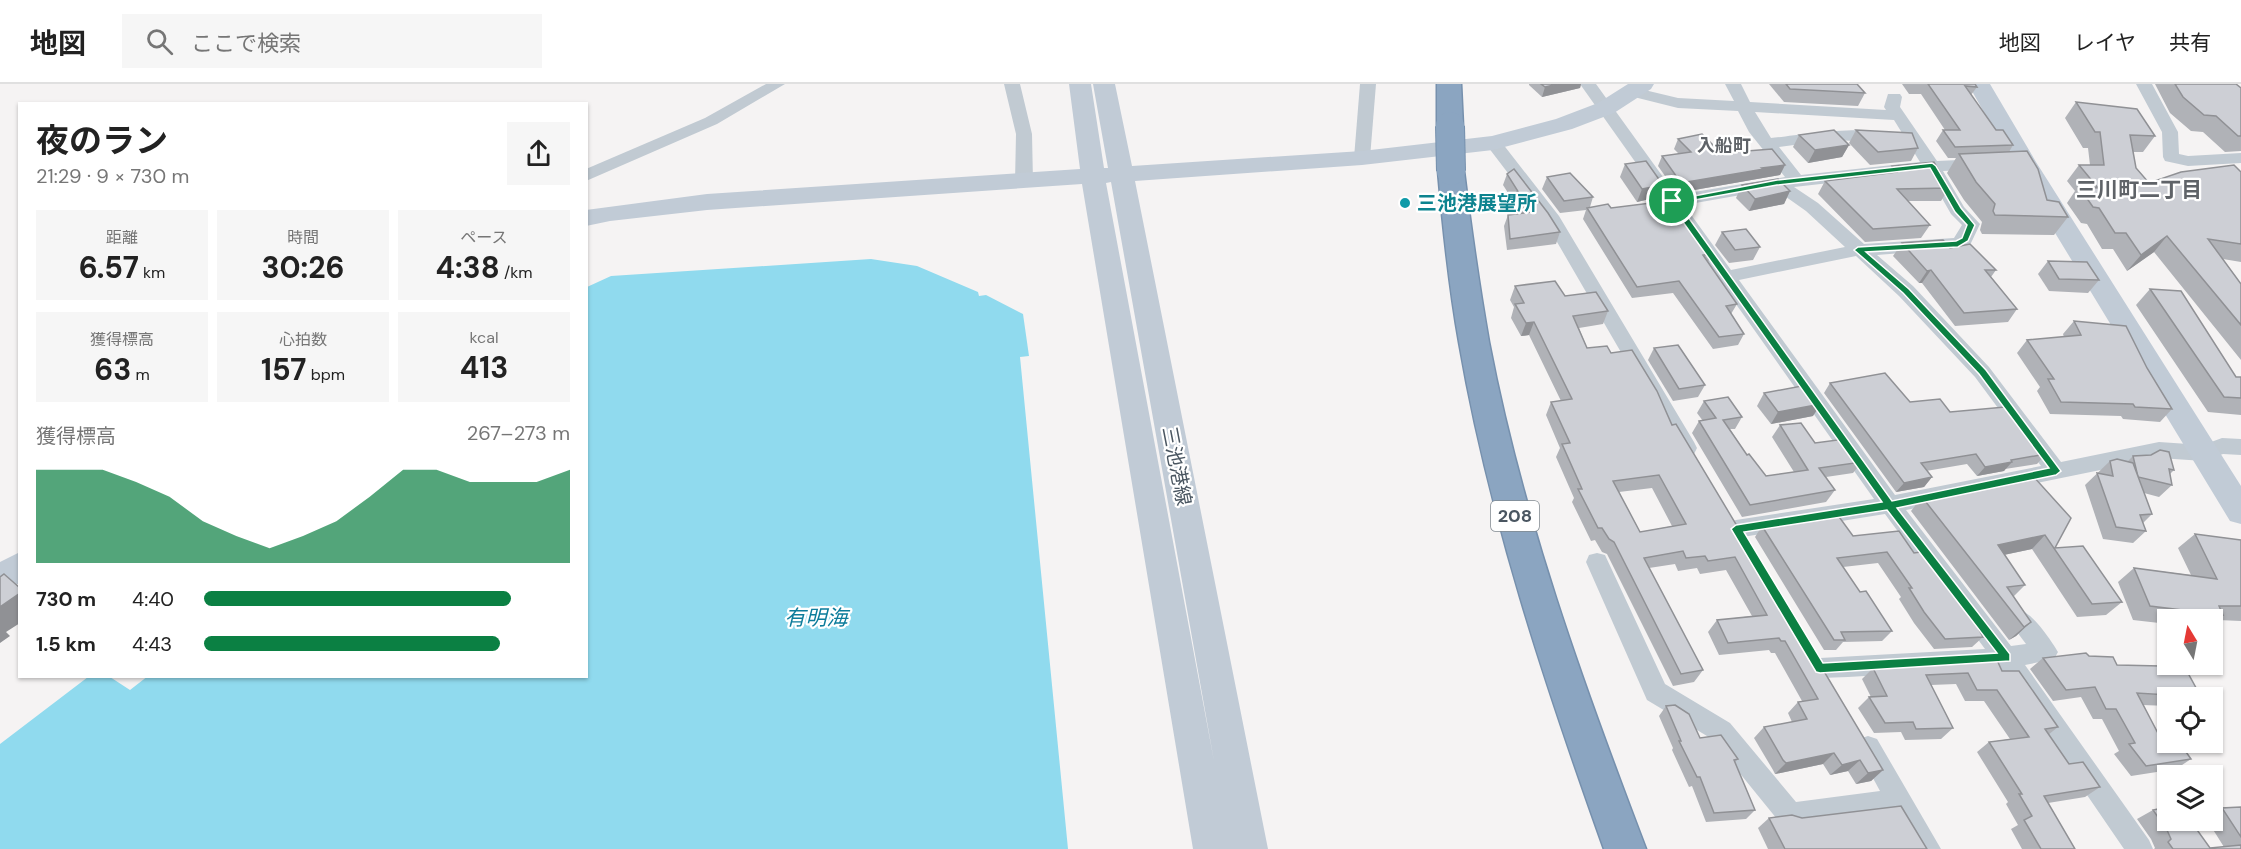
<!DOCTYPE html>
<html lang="ja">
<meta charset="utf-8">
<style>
:root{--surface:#fff;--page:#f6f6f6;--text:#222;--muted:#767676;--line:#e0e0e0;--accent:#0b8043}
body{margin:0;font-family:"DM Sans","Noto Sans JP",sans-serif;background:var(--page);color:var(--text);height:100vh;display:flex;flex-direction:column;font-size:22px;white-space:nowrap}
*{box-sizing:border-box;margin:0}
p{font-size:20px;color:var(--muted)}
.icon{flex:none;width:33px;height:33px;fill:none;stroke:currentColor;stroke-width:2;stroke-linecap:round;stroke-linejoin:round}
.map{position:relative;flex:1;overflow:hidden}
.drawer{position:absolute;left:18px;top:18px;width:570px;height:576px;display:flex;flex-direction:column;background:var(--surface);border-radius:0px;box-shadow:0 2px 4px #0004}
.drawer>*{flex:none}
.needle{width:39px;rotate:350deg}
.fabs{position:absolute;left:2157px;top:525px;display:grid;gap:12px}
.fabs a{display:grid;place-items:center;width:66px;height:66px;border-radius:0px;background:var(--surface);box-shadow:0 2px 4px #0004;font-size:30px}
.pin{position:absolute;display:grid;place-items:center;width:51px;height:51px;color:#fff;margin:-26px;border:3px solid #fff;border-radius:50%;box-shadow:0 2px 6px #0007}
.round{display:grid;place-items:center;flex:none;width:63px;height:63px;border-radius:0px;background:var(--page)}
.headline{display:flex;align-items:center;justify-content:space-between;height:102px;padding:0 18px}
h1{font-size:33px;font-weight:700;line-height:45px}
.metrics{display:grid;grid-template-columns:repeat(3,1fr);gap:9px;height:102px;padding:6px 18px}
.metrics div{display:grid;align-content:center;border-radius:0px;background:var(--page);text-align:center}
.metrics b{font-size:30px;font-weight:700}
.metrics small{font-size:16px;font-weight:400}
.metrics p{font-size:16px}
.chart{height:168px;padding:12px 18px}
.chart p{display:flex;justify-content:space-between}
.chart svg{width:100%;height:108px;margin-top:6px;fill:var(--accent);opacity:.7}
ul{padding:0 18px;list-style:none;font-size:20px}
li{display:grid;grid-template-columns:96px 72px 1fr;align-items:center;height:45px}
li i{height:15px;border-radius:8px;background:var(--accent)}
header{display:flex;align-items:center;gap:36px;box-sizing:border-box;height:84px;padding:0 30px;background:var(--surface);border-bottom:2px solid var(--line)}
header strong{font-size:28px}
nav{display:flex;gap:33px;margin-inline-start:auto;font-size:21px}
.search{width:420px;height:54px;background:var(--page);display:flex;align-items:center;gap:15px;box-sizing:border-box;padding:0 21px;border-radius:0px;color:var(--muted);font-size:22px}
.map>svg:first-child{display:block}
.water{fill:#90daee}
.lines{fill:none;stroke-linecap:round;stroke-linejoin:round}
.highway-casing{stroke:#7690ad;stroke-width:3}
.street{fill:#c1cad2;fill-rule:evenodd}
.secondary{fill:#c1cbd6;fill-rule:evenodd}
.highway{fill:#8ba5c1;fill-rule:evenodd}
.highway-bridge-casing{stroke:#7690ad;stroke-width:30;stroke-linecap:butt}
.highway-bridge{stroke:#8ba5c1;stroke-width:28}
.wall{fill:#b0b2b7;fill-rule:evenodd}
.shaded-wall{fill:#909195}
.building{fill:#cdcfd5;stroke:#909195;stroke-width:1.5;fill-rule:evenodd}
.route{fill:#0b8043;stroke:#fff;stroke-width:1.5;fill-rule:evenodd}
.culture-dot{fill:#0f9aa8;stroke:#fff;stroke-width:2}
.labels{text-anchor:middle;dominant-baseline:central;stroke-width:4.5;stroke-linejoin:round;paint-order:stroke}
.far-quarter-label{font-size:18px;font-weight:bold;fill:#5f6368;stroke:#fff}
.shield{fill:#fff;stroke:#808990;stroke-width:1.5}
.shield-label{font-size:18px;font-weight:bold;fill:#4a5661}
.culture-label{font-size:20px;font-weight:bold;fill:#0d838f;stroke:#fff;text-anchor:start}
.street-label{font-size:20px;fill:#4a5661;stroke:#fff}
.neighbourhood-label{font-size:21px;font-weight:bold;fill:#5f6368;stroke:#fff}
.water-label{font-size:21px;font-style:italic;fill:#0c7c9b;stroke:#fff}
</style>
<header>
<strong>地図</strong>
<div class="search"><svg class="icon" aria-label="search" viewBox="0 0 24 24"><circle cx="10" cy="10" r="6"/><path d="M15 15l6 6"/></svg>ここで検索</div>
<nav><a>地図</a><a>レイヤ</a><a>共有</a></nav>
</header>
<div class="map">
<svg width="2241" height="765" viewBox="0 0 2241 765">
<rect width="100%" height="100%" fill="#f5f3f3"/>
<path class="water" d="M871 175 917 182 978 208 979 212 986 211 1023 230 1029 272 1020 273 1068 765H0V660L88 593H110L130 606 148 592H586L587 203 611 192Z"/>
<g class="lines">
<defs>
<g id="highway">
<path d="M1437 0H1461L1463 42 1459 47 1450 50 1441 47 1437 42Z"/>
<path d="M1451 79 1460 81 1464 87C1471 144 1479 201 1489 258 1522 432 1583 600 1646 765H1604C1545 600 1489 432 1459 258 1449 202 1443 144 1438 87L1442 81Z"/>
</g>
</defs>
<use href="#highway" class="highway-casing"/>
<g class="street">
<path d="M766 0H785L717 40 586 97V85L705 34Z"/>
<path d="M1004 0H1020L1032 50 1033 98 1030 102H1018L1015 98 1016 50Z"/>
<path d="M1360 0H1376L1370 74 1368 78H1356L1354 74Z"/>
<path d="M1580 0H1596L1676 111 1785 93 1749 48 1738 27 1678 24 1626 11 1624 8 1626 5 1632 3 1678 14 1734 17 1725 0H1741L1750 18 1886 26 1884 23 1888 10H1900L1902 13 1900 23 1937 77 1981 75 1987 76 1989 80 1987 84 1981 85 1943 87 1964 123 1980 140 1971 159 1964 164 1877 171 1913 202 1989 283 2061 378 2159 358 2203 361 2222 354 2241 355V371L2223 370 2204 377 2159 374 1906 426 2011 562 2026 560 2008 536 2012 529C2015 528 2018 526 2021 527 2032 528 2053 559 2058 568L2054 575 2025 581 2149 756 2153 765H2124L2000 584 1848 593 1820 594 1812 591 1808 584 1812 577 1820 574 1985 565 1885 430 1736 454 1728 451 1725 445 1728 439 1736 436 1874 415ZM1755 28 1894 36 1920 78 1801 91 1779 63 1831 56 1881 58 1889 53C1877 38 1792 52 1771 54ZM1927 88 1951 130 1962 141 1954 154 1864 160 1818 119 1794 103ZM1775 105 1806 127 1845 163 1731 186 1684 121ZM1856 172 1899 212 1975 293 2041 382 1895 411 1739 196Z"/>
<path d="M2136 0H2152L2178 48 2179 70 2188 72 2241 69V79L2188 82 2165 77 2163 73 2162 48Z"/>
<path d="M1493 54 1499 55 1559 132 1694 358 1697 364 1694 370 1687 372 1680 370 1546 139 1485 59Z"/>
<path d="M1597 469 1605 471 1665 600 1730 639 1796 718 1880 707 1856 663 1859 655 1868 652 1877 655 1941 765H1913L1893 730 1790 743 1781 740 1712 655 1647 616 1586 478 1589 471Z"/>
</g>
<g class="secondary">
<path d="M1069 0H1091L1104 84H1108L1093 0H1115L1132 82 1362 67 1492 52 1556 35 1598 19 1628 0H1654L1651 5 1614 29 1572 45 1493 66 1362 81 1135 97 1268 765H1193L1082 100 707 126 610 137 586 142V126L707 110 1080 85ZM1111 98 1214 677 1106 99Z"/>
<path d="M1968 0H1990L2036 78 2241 402V440L2230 437 2012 78Z"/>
<path d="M20 468V499L0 508V478Z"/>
</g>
<use href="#highway" class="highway"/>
<defs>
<path id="highway-bridge" d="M1450 42 1451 87"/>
</defs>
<use href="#highway-bridge" class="highway-bridge-casing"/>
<use href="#highway-bridge" class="highway-bridge"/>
</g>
<g class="wall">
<path d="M1529 0H1581L1580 4 1542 13 1529 1Z"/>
<path d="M1769 0H1857L1865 9 1858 22 1784 18Z"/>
<path d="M1902 0H1975L1977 3 1971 11 1996 46 2013 61 2009 68 2047 116 2068 133 2054 151 1982 150 1980 146 1982 138 1964 116 1947 89 1956 74H1948L1936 57 1943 46H1945L1921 10H1909Z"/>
<path d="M2155 0H2236L2241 4V67L2225 68 2203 48 2191 47 2170 29Z"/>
<path d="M2076 18 2155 52 2143 68H2133L2136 84 2149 99 2241 88V178L2223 175 2241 200V276L2154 168 2127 187 2113 165H2102L2087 140 2081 139 2067 119 2075 107 2067 97 2079 81H2090L2088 64H2083L2065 34Z"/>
<path d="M1856 46 1918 64 1911 77 1870 81 1849 59Z"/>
<path d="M1799 51 1849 61 1842 73 1808 79 1793 63Z"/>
<path d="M1678 55 1721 69 1785 81 1780 91 1677 109 1658 82 1662 72 1679 70 1674 65Z"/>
<path d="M1625 80 1658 113 1637 118 1620 93Z"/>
<path d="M1892 82 1949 104 1941 117H1908L1930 141 1921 154 1865 158 1818 110 1825 97 1888 89Z"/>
<path d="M1507 90 1560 148 1556 160 1507 166 1504 142 1508 131 1521 129 1503 101Z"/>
<path d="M1547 93 1593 113 1590 123 1611 124 1712 170 1708 178 1737 220 1731 230 1744 250 1738 261 1713 265 1673 209 1632 214 1583 135 1586 126 1560 129 1542 105Z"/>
<path d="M1742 101 1790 107 1784 120 1749 127 1736 114Z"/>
<path d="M1722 148 1760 163 1753 176 1729 179 1715 161Z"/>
<path d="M1902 159 1950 164 1996 186 1991 193 2017 225 2008 238 1955 242 1922 199H1919L1893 172Z"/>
<path d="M2048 177 2099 196 2088 209 2049 207 2038 190Z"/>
<path d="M1515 202 1565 212 1608 227 1603 240 1579 244 1587 264 1611 269 1672 341 1883 686 1871 697 1856 700 1848 687 1830 691 1823 680 1775 690 1773 686 1754 654 1764 643 1792 638 1788 629 1798 618 1802 617 1775 569H1771L1769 566 1719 571 1708 548 1717 536 1752 532 1726 486 1700 490 1697 484 1678 487 1675 480 1649 484 1703 586 1694 598 1673 602 1607 470 1602 468 1595 456 1591 457 1572 418 1574 414 1556 373 1560 364 1546 331 1551 318 1561 317 1529 251 1521 252 1511 234 1514 223 1510 216ZM1652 404 1672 442 1640 448 1619 408Z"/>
<path d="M2150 205 2236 293H2241V331L2208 328 2136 221Z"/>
<path d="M2074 237 2147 284 2172 325 2160 338 2123 335 2121 332 2050 330 2037 307 2040 303 2017 269 2027 256 2064 253 2063 250Z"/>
<path d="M1654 264 1705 301 1698 313 1673 317 1648 276Z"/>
<path d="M1830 299 1910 318 1950 328 2028 353 2046 370 2037 380 2005 385 2004 387 1977 392 1967 380 1926 387 1932 393 1924 403 1896 408 1824 309Z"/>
<path d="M1764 309 1813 332 1771 340 1757 322Z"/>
<path d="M1704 317 1742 333 1735 345H1730L1747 371 1766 392 1794 388 1772 353 1780 341 1815 359 1862 378 1853 389 1826 393 1835 406 1826 418 1742 433 1692 349 1699 337H1703L1697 329Z"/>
<path d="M2133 372 2174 386 2170 390 2172 401 2159 413 2144 409 2152 430 2143 439 2146 447 2133 459 2103 455 2085 401 2110 377 2127 378Z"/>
<path d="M2004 397 2055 464 2122 518 2106 531 2077 533 2032 465 2004 471 2025 501 2013 513 2031 538 2016 552 2009 556 1911 427 1922 413 2002 399Z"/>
<path d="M1762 442 1853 452 1914 469 1983 553 1972 563 1934 565 1914 539 1899 515 1901 513 1878 479 1843 483 1860 508 1892 547 1882 557 1843 558 1836 566H1824L1755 453Z"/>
<path d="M2195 450 2241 456V537L2218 536 2212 540V536H2168V540L2133 536 2118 498 2134 484 2191 491 2178 464Z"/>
<path d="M2089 572 2117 581 2200 614H2168V622L2143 621 2161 655 2191 675 2176 685 2131 692 2114 670 2119 667 2102 635H2093L2081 613 2053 617 2030 585 2043 574Z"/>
<path d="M1873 584 2002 587 2058 643 2048 651 2069 680 2100 703 2085 713 2048 719 2075 765H2022L2011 745 2018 741 2006 720 2008 718 1977 668 1989 658 2010 655 1984 617H1965L1956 600 1931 601 1953 644 1941 655 1905 656 1901 648 1874 649 1858 624 1869 613H1871L1862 595Z"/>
<path d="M1666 622 1700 654 1738 675 1735 678 1755 726 1746 735 1706 738 1692 702 1689 703 1672 666 1673 664 1659 632Z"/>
<path d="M2241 723V765H2154L2155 764 2151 755 2137 735 2153 726 2210 764 2224 763 2207 736H2212V730L2222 724Z"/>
<path d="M1769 734H1802L1927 765H1768L1758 744Z"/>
</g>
<g class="shaded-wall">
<path d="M1558 0H1581L1580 4 1542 13 1545 3Z"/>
<path d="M1849 61 1842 73 1808 79 1815 66Z"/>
<path d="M1785 81 1780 91 1677 109 1681 99 1762 84Z"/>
<path d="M1663 101 1658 113 1637 118 1642 105Z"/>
<path d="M1790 107 1784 120 1749 127 1755 115Z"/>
<path d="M2167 152 2154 168 2127 187 2141 171Z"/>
<path d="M1931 186 1922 199H1919L1927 187Z"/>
<path d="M1534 238 1529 251 1521 252 1526 239Z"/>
<path d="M1821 320 1813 332 1771 340 1778 328Z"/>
<path d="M2012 378 2004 387 1977 392 1985 383Z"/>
<path d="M1932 393 1924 403 1896 408 1904 399Z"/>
<path d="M2045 451 2032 465 1984 475 1998 461Z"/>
<path d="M20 509V539L6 548 10 552 0 559V523Z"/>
<path d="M2031 538 2016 552 2009 556 2024 543Z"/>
<path d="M1834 669 1823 680 1775 690 1786 679Z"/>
<path d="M1860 676 1848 687 1830 691 1842 681Z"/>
<path d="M1883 686 1871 697 1856 700 1868 689Z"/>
</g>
<g class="building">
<path d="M1541 0H1558L1545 3Z"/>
<path d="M1786 0H1857L1865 9 1790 5Z"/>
<path d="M1928 0H1975L1977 3 1965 2 1996 46H2003L2013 61 1955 63 1943 46H1960Z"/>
<path d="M2175 0H2236L2241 4V52H2238L2216 32 2204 31 2183 13Z"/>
<path d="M2076 18 2137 25 2155 52 2130 51 2136 84 2149 99 2181 88 2234 81 2241 88V160L2208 155 2241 200V241L2167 152 2141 171 2126 149H2115L2099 124 2093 123 2079 103 2098 104 2079 81H2104L2100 48H2095Z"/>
<path d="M1834 46 1849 61 1815 66 1799 51Z"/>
<path d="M1856 46 1912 49 1918 64 1878 68Z"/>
<path d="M1702 50 1721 69 1772 65 1785 81 1762 84 1764 85 1681 99 1662 72 1691 68 1678 55Z"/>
<path d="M2027 67 2038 85 2047 116 2059 118 2068 133 1995 131 1993 127 1995 120 1976 98 1959 70Z"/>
<path d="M1646 77 1663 101 1642 105 1625 80Z"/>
<path d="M1934 78 1949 104 1897 105 1930 141 1873 145 1825 97 1897 88 1892 82Z"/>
<path d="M1514 85 1548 129 1560 148 1510 155 1508 131 1531 128 1507 90Z"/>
<path d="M1570 89 1593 113 1564 117 1547 93Z"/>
<path d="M1778 95 1790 107 1755 115 1742 101Z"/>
<path d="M1667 117 1682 130 1712 170 1703 171 1737 220 1726 222 1744 250 1719 253 1679 197 1637 203 1587 124 1608 120 1611 124Z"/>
<path d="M1746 145 1760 163 1735 166 1722 148Z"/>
<path d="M1943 156 1950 164 1970 160 1996 186H1985L2017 225 1964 229 1931 186 1927 187 1902 159Z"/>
<path d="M2048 177 2087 178 2099 196 2059 195Z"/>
<path d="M1555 197 1565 212 1596 208 1608 227 1573 232 1587 264 1607 262 1611 269 1632 266 1657 307 1672 341 1676 340 1883 686 1868 689 1860 676 1842 681 1834 669 1786 679 1783 676 1764 643 1807 635 1798 618 1818 615 1785 557H1781L1779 554 1728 559 1717 536 1767 531 1735 473 1708 477 1705 472 1686 474 1683 467 1644 474 1703 586 1681 590 1614 458 1609 455 1602 444H1598L1578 405H1582L1562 360 1570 359 1551 318 1572 315 1534 238 1526 239 1515 220 1524 219 1515 202ZM1659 391 1686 440 1640 448 1613 397Z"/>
<path d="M2150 205 2181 207 2236 293H2241V314L2224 313Z"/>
<path d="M2074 237 2126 242 2147 284 2172 325 2135 323 2133 320 2061 318 2048 295H2054L2027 256 2081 251Z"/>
<path d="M1678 261 1705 301 1679 305 1654 264Z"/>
<path d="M1885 289 1910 318 1940 315 1950 328 2005 323 2028 353 2032 352 2046 370 2011 376 2012 378 1985 383 1976 370 1921 379 1932 393 1904 399 1830 299Z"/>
<path d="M1807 301 1821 320 1778 328 1764 309Z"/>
<path d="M1728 313 1742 333 1723 336 1747 371 1749 370 1766 392 1808 386 1780 341 1801 339 1815 359 1845 355 1862 378 1819 384 1835 406 1750 421 1699 337 1716 334 1704 317Z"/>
<path d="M2160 366 2169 368 2174 386 2169 385 2172 401 2138 393 2133 372 2151 371Z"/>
<path d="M2117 375 2133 379 2152 430 2140 431 2146 447 2116 443 2097 389 2113 392 2110 377Z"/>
<path d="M2032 391 2071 434 2055 464 2083 462 2122 518 2092 520 2045 451 1998 461 2025 501 2007 503 2031 538 2024 543 1922 413 2006 398 2004 397Z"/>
<path d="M1837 430 1853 452 1899 447 1914 469 1928 467 1960 510 1983 553 1945 555 1924 528 1909 504H1912L1887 468 1837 474 1860 508 1866 507 1892 547 1841 548 1845 556H1834L1762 442Z"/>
<path d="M2195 450 2241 456V522H2219L2223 531 2150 522 2134 484 2217 495Z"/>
<path d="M4 490 20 504V509L0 523V493Z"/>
<path d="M2086 569 2089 572 2113 573 2117 581 2161 582 2168 579V580H2183L2201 613 2137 609 2161 655 2168 654V658H2179L2191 675 2146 682 2129 660 2135 659 2116 625H2106L2095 603 2066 606 2043 574Z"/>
<path d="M1997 576 2002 587H2019L2058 643 2045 645 2069 680 2083 678 2100 703 2044 712 2075 765H2041L2024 736 2032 732 2019 710H2022L1989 658 2029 653 1997 606H1977L1968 589 1926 591 1953 644 1916 645 1913 638 1885 639 1869 613 1887 612 1873 584Z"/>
<path d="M1675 621 1689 630 1700 654 1721 651 1738 675 1734 676 1755 726 1714 729 1700 693H1697L1679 657H1681L1666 622Z"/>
<path d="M1901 722 1927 765H1785L1769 734 1792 731 1802 734Z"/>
<path d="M2168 723V736H2190L2210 764 2241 761V765H2173L2168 758 2171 755 2167 746 2153 726Z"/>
<path d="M2241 723V753L2222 724Z"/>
</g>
<path class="route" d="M1932 79 1936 82 1961 124 1975 141 1968 157 1958 163 1866 168 1909 205 1986 286 2061 387 2056 391 1897 424 2010 570V577L1820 589 1816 588 1731 445 1736 441 1882 418 1668 117 1777 96ZM1930 84 1955 128 1967 141 1962 154 1956 157 1858 163 1854 166 1903 209 1979 290 2049 384 1892 417 1678 119 1777 101ZM1887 426 1997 569 1823 579 1744 448Z"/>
<circle class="culture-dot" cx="1405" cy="119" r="6"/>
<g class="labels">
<g class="far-quarter-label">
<text x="1724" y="62">入船町</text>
</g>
<rect class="shield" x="1491" y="417" width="48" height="30" rx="4.5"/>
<g class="shield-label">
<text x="1515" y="432">208</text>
</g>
<g class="culture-label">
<text x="1417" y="119">三池港展望所</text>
</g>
<g class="street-label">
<text transform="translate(1177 382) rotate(79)">三池港線</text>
</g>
<g class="neighbourhood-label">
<text x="2139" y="106">三川町二丁目</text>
</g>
<g class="water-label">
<text x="816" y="534">有明海</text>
</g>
</g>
</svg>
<div class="fabs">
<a><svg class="needle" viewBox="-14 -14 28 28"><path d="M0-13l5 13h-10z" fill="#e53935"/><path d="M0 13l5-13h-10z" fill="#767676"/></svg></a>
<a><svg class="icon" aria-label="locate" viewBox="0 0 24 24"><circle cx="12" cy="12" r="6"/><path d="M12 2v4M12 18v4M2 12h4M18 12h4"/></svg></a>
<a><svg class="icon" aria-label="layers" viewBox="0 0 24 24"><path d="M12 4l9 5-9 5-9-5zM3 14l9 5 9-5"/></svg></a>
</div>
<div class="pin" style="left:1672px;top:117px;background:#1e9e55"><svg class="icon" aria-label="arrive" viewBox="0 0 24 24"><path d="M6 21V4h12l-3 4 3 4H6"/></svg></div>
<section class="drawer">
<div class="headline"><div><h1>夜のラン</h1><p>21:29 · 9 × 730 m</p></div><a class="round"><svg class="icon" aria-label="share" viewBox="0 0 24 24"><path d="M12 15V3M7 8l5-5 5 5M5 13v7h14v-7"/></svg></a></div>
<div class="metrics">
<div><p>距離</p><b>6.57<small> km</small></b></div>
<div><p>時間</p><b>30:26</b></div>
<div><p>ペース</p><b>4:38<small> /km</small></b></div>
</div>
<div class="metrics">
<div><p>獲得標高</p><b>63<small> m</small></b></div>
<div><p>心拍数</p><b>157<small> bpm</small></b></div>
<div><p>kcal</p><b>413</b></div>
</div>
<div class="chart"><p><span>獲得標高</span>267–273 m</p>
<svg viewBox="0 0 160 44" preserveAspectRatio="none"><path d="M0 44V6L10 6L20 6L30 11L40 17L50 27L60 33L70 38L80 33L90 27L100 17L110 6L120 6L130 11L140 11L150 11L160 6V44z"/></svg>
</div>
<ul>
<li><b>730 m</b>4:40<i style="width:84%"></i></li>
<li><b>1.5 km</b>4:43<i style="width:81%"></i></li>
</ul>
</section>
</div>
